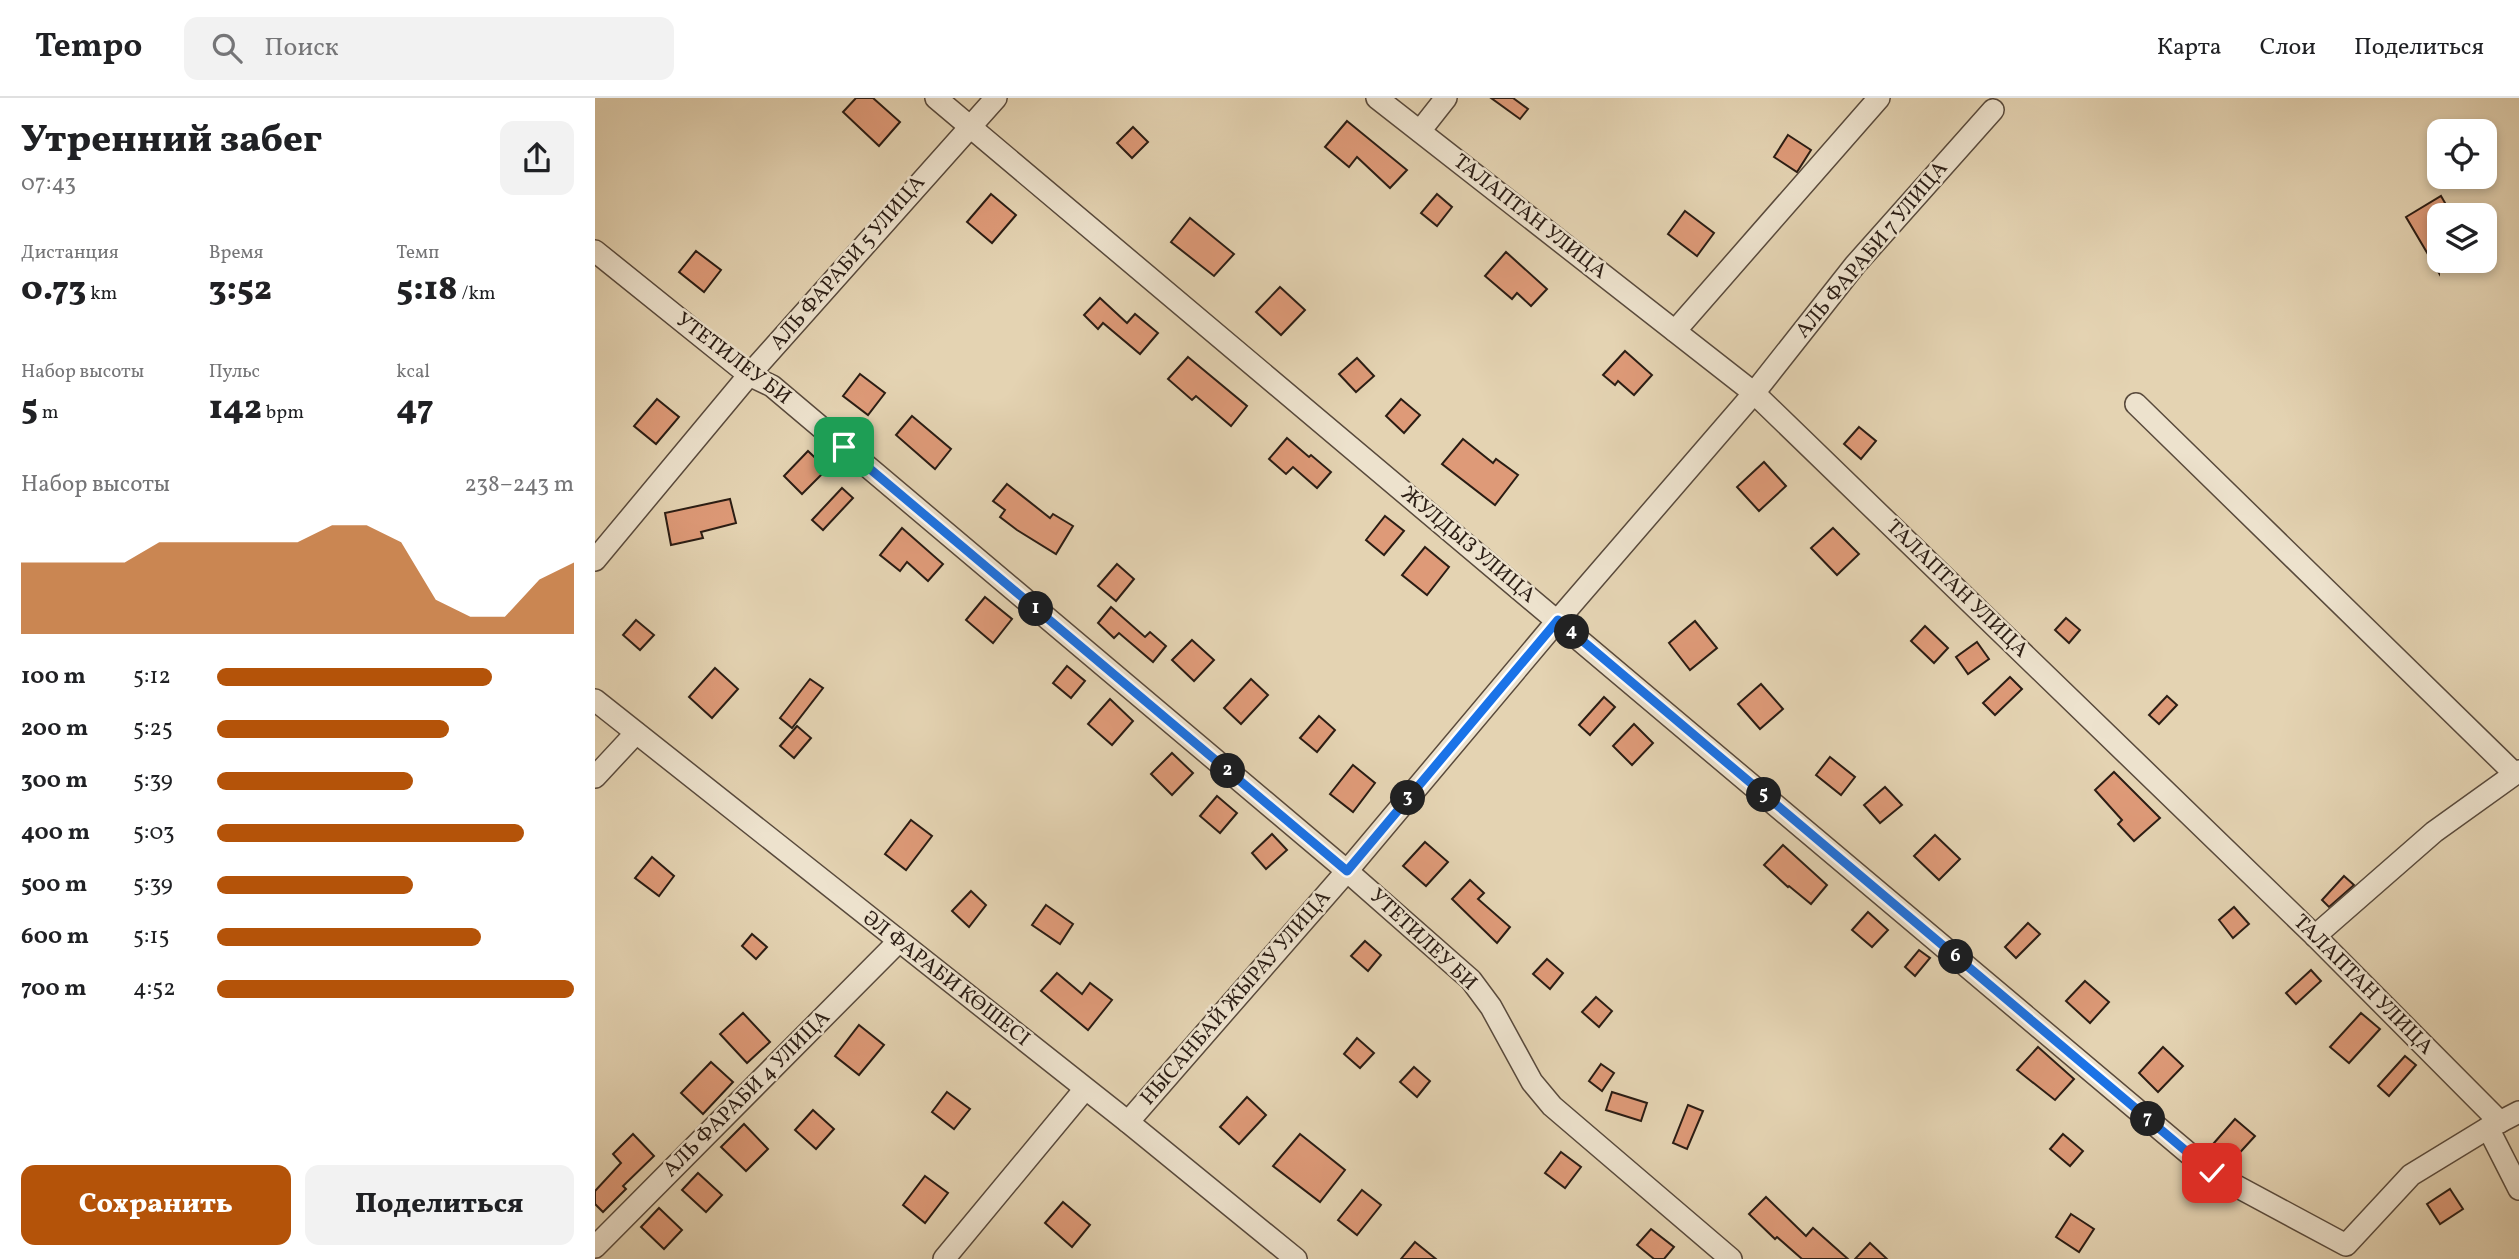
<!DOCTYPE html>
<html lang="ru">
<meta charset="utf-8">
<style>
:root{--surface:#fff;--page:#f2f2f2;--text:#202124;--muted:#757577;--line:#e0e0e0;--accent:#b45309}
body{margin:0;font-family:Vollkorn,serif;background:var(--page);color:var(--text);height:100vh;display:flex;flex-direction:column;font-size:26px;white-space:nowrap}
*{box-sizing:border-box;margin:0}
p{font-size:23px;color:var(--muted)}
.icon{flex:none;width:38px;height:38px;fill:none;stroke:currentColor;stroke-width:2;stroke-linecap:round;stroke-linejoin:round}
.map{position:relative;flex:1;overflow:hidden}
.side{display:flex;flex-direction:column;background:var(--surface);width:595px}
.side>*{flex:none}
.fabs{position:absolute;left:1832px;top:21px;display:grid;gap:14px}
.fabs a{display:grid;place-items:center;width:70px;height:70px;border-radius:14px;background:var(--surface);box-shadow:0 4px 10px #0003;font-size:35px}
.pin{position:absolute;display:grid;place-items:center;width:60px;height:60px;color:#fff;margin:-30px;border-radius:14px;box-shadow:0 4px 10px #0006}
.km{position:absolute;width:35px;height:35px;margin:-18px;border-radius:50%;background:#222;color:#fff;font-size:19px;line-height:35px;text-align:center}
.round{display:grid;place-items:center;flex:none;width:74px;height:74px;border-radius:14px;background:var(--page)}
.overview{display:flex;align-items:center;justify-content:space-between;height:119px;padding:0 21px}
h1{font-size:38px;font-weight:800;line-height:52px}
.stats{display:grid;grid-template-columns:repeat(3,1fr);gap:10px;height:119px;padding:7px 21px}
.stats div{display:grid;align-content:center}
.stats b{font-size:35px;font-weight:800}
.stats small{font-size:19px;font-weight:400}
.stats p{font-size:19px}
.chart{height:196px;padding:14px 21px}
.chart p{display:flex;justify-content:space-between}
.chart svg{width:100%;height:126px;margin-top:7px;fill:var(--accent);opacity:.7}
.primary-button{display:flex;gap:14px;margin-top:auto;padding:14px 21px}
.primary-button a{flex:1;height:80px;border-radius:14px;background:var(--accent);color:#fff;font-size:28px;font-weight:800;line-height:80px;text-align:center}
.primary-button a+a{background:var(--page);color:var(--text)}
ul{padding:0 21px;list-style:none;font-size:23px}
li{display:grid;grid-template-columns:112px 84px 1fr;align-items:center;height:52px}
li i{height:18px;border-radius:9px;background:var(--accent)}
header{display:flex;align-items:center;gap:42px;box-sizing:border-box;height:98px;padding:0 35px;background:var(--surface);border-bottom:2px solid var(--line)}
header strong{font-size:33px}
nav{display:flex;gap:38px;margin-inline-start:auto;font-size:24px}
.search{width:490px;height:63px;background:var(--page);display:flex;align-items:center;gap:18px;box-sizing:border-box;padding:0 24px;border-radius:14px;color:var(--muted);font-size:26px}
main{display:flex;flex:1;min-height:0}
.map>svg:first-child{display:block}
.building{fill:#de9a78;stroke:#2b1d14;stroke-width:2}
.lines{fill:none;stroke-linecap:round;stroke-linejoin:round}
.minor-casing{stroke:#594a3c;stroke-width:24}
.minor{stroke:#ede2cd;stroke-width:21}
.route-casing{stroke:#fff;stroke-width:14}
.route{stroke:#1a73e8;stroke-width:9}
.labels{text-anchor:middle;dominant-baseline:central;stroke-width:5;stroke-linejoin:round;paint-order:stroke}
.street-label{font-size:21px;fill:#2b1d14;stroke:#ede2cd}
</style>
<header>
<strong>Tempo</strong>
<div class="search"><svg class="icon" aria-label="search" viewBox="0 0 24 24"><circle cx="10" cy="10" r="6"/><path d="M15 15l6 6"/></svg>Поиск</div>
<nav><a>Карта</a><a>Слои</a><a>Поделиться</a></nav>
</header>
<main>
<section class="side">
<div class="overview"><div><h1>Утренний забег</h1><p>07:43</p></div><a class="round"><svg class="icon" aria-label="share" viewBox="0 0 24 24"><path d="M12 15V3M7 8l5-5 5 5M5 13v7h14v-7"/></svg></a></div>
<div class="stats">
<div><p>Дистанция</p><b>0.73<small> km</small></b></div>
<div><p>Время</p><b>3:52</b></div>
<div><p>Темп</p><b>5:18<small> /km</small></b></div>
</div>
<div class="stats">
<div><p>Набор высоты</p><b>5<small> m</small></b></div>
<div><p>Пульс</p><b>142<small> bpm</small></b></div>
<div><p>kcal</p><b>47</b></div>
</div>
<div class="chart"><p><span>Набор высоты</span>238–243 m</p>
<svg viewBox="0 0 160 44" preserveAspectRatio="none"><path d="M0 44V19L10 19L20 19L30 19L40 12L50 12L60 12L70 12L80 12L90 6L100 6L110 12L120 32L130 38L140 38L150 25L160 19V44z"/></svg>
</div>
<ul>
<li><b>100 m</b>5:12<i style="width:77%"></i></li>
<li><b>200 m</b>5:25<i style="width:65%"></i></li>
<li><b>300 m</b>5:39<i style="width:55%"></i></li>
<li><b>400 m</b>5:03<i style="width:86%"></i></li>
<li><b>500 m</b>5:39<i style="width:55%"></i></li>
<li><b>600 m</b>5:15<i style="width:74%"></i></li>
<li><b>700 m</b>4:52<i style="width:100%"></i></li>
</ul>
<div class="primary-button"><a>Сохранить</a><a>Поделиться</a></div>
</section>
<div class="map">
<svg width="1924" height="1161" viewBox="0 0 1924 1161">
<rect width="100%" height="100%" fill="#e4d3b2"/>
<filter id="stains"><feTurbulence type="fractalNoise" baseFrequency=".00286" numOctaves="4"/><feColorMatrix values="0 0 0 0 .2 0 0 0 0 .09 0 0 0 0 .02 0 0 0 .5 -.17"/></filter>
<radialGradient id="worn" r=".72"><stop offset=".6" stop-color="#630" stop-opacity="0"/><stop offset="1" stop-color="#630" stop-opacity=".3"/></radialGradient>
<g class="building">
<path d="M261 0H278L305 24 284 48 248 14Z"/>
<path d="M896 0H918L933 11 925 21Z"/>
<path d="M752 23 812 72 795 90 762 59 754 69 730 49Z"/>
<path d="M538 29 553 44 537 60 522 45Z"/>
<path d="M1193 37 1216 52 1202 74 1179 59Z"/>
<path d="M396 96 421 117 397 145 372 124Z"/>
<path d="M842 96 857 109 842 128 826 115Z"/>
<path d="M1846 98 1857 117H1844V175L1811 119Z"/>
<path d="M1090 113 1119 135 1102 158 1073 136Z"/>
<path d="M595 120 639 156 619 178 576 144Z"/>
<path d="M101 153 126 172 109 194 84 174Z"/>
<path d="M911 154 952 191 936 208 922 195 917 201 890 178Z"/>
<path d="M685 189 710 212 686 237 661 214Z"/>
<path d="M505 200 532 225 540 216 563 235 545 256 508 225 503 231 489 217Z"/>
<path d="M1030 253 1057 277 1039 297 1023 283 1020 287 1008 277Z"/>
<path d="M593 259 652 308 636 328 601 298 597 302 573 281Z"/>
<path d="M762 260 779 278 761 294 744 276Z"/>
<path d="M265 276 290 295 273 317 248 298Z"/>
<path d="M62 301 84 319 61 346 39 328Z"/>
<path d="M806 301 825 317 809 335 791 318Z"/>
<path d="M317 318 356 351 340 371 301 337Z"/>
<path d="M1264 329 1281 343 1266 361 1249 346Z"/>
<path d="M692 340 714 359 716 357 736 374 722 390 698 369 691 376 674 361Z"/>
<path d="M868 341 898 365 901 361 923 377 900 407 847 366Z"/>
<path d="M213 353 232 371 207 396 189 378Z"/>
<path d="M1169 364 1191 388 1164 413 1142 389Z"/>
<path d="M412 386 455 420 458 416 478 428 461 456 422 432 405 419 410 412 398 403Z"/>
<path d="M247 390 258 400 228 432 217 422Z"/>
<path d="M135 401 141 425 106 434 108 440 76 447 70 415Z"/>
<path d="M790 418 809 433 789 457 771 442Z"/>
<path d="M307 430 348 466 333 483 312 464 305 473 285 457Z"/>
<path d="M1238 430 1264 456 1242 477 1216 450Z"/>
<path d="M830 449 854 469 832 497 807 477Z"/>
<path d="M522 466 539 481 521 503 503 488Z"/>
<path d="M390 499 417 521 398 545 371 522Z"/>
<path d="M516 509 550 539 555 534 571 548 558 564 524 535 519 540 503 525Z"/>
<path d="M1471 520 1485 532 1474 545 1460 532Z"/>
<path d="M41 522 59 537 45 552 28 537Z"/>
<path d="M1100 523 1122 550 1095 572 1074 545Z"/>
<path d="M1330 528 1353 550 1339 565 1316 543Z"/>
<path d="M597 542 619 562 599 583 577 562Z"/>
<path d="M1382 544 1394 561 1373 576 1361 559Z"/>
<path d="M472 568 490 583 476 600 458 585Z"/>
<path d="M120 570 143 591 117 620 94 599Z"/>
<path d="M1415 579 1427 591 1400 617 1388 605Z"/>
<path d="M215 581 228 590 197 630 185 620Z"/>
<path d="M656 581 673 597 646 626 629 610Z"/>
<path d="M1166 586 1188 611 1165 631 1143 606Z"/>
<path d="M1572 598 1582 607 1564 626 1554 617Z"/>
<path d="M1009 599 1020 609 995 637 984 627Z"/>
<path d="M515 601 538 623 517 647 493 626Z"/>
<path d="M724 618 740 632 722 654 705 640Z"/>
<path d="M1039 626 1058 645 1037 667 1018 648Z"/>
<path d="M202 628 216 640 199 660 185 648Z"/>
<path d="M577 655 598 675 577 697 556 676Z"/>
<path d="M1235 659 1260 679 1246 697 1221 677Z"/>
<path d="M758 667 780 685 758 714 735 696Z"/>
<path d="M1519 674 1565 720 1539 743 1523 726 1527 722 1500 692Z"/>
<path d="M1290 689 1307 707 1285 725 1269 707Z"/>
<path d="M622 698 642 715 625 735 605 718Z"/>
<path d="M316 722 337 738 311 772 290 756Z"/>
<path d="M677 736 692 752 671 771 657 755Z"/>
<path d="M1340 737 1365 761 1344 782 1319 758Z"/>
<path d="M830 744 853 764 831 788 808 768Z"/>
<path d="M1188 747 1232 787 1216 806 1194 788 1193 789 1169 767Z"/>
<path d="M57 759 79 778 64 798 40 780Z"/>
<path d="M1749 778 1759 787 1734 809 1727 802Z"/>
<path d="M875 782 889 795 883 801 915 829 902 845 857 801Z"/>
<path d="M376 793 391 807 374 829 357 813Z"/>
<path d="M451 807 478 826 465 846 437 827Z"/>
<path d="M1639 809 1654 826 1638 840 1624 822Z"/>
<path d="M1273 814 1293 832 1277 849 1257 832Z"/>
<path d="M1433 825 1445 836 1421 860 1410 849Z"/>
<path d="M157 836 172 849 161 861 147 848Z"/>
<path d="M770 843 786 857 773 873 756 858Z"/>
<path d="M1324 852 1335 860 1320 878 1310 869Z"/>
<path d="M952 861 968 875 955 891 938 876Z"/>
<path d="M1716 872 1726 883 1701 906 1691 895Z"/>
<path d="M462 875 487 896 495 885 517 902 493 932 446 893Z"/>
<path d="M1490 883 1514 904 1495 925 1471 903Z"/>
<path d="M1001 899 1017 913 1004 929 987 914Z"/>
<path d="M148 915 175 944 152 965 125 936Z"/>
<path d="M1766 915 1785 931 1754 965 1735 949Z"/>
<path d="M264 927 289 947 264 977 240 958Z"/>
<path d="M762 940 779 955 765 970 749 956Z"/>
<path d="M1443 949 1479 981 1460 1002 1422 972Z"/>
<path d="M1568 949 1588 968 1563 994 1544 975Z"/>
<path d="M1810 958 1821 967 1794 998 1783 988Z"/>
<path d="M116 964 138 984 108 1016 86 995Z"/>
<path d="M1006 966 1019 975 1007 993 994 983Z"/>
<path d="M819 969 835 983 822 999 805 984Z"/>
<path d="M352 994 375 1011 359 1031 337 1014Z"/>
<path d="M1017 994 1052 1005 1046 1023 1011 1012Z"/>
<path d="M652 999 671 1017 644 1046 625 1029Z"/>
<path d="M1093 1007 1108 1013 1092 1051 1078 1045Z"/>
<path d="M218 1012 239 1031 221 1051 200 1032Z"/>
<path d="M1640 1021 1660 1038 1638 1062 1619 1045Z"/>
<path d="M149 1026 173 1051 151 1073 126 1049Z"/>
<path d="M38 1036 59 1058 28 1088 31 1091 8 1114 0 1106V1093L26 1065 18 1056Z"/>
<path d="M705 1036 750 1072 725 1104 678 1068Z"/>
<path d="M1468 1036 1488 1053 1475 1068 1455 1051Z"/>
<path d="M966 1054 986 1069 970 1090 950 1075Z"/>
<path d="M103 1075 127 1097 111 1114 87 1092Z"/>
<path d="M330 1078 353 1095 330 1125 308 1107Z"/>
<path d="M1855 1091 1868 1111 1845 1126 1832 1106Z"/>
<path d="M767 1092 786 1107 762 1137 743 1122Z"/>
<path d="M1171 1099 1211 1138 1218 1130 1253 1161H1207L1182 1139 1180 1141 1154 1116Z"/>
<path d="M468 1104 495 1127 477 1149 450 1125Z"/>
<path d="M64 1110 87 1132 69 1151 46 1129Z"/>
<path d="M1476 1116 1499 1131 1484 1154 1461 1139Z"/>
<path d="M1056 1131 1079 1149 1069 1161H1059L1042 1147Z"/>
<path d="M820 1144 841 1161H806Z"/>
<path d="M1275 1145 1292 1161H1260Z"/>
</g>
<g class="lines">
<defs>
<g id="minor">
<path d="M341 0 1617 1075 1751 1147 1816 1077 1893 1030 1924 1014"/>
<path d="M782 0 1159 295 1720 838 1905 1024"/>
<path d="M825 33 851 0"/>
<path d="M0 153 154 277 177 288 752 773 876 882 896 909 937 984 957 1008 1136 1161"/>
<path d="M1080 233 1284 0"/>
<path d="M1541 306 1919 675"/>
<path d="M0 462 154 277 401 0"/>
<path d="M0 602 533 1024 701 1161"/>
<path d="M0 679 41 635"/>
<path d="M1720 838 1839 734 1924 673"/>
<path d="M533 1024 752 773 963 522 1159 295 1260 167 1398 12"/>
<path d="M1893 1030 1924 1091"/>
<path d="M0 1149 304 843"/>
<path d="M349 1161 490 991"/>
</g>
</defs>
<use href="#minor" class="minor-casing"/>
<use href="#minor" class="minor"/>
</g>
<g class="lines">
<defs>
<path id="route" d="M249 349 752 773 963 522 1617 1075"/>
</defs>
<use href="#route" class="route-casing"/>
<use href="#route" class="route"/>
</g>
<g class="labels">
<g class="street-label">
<text transform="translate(935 119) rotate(38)">ТАЛАПТАН УЛИЦА</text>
<text transform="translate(1277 152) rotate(-50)">АЛЬ ФАРАБИ 7 УЛИЦА</text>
<text transform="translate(253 165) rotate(-49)">АЛЬ ФАРАБИ 5 УЛИЦА</text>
<text transform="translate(138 261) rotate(37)">УТЕТИЛЕУ БИ</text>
<text transform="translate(873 447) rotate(40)">ЖУЛДЫЗ УЛИЦА</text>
<text transform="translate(1362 491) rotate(44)">ТАЛАПТАН УЛИЦА</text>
<text transform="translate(828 842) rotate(43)">УТЕТИЛЕУ БИ</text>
<text transform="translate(351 881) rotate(38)">ӘЛ ФАРАБИ КӨШЕСІ</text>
<text transform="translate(1768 887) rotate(45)">ТАЛАПТАН УЛИЦА</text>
<text transform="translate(641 900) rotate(-49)">НЫСАНБАЙ ЖЫРАУ УЛИЦА</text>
<text transform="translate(152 996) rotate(-45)">АЛЬ ФАРАБИ 4 УЛИЦА</text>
</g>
</g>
<rect width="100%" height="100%" filter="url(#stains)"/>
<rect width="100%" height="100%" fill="url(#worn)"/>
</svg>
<div class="fabs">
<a><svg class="icon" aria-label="locate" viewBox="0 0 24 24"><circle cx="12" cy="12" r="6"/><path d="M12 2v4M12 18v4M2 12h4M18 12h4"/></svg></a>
<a><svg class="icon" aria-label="layers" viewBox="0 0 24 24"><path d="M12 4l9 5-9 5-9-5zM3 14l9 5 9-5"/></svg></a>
</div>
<div class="pin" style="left:249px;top:349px;background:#1e9e55"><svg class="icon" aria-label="arrive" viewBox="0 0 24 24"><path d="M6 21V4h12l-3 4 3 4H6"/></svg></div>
<div class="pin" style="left:1617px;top:1075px;background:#d93025"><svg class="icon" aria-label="check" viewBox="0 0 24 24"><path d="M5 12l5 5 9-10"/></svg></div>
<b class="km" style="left:441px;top:511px">1</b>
<b class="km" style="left:633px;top:673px">2</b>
<b class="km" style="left:813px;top:700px">3</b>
<b class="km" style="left:977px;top:534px">4</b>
<b class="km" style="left:1169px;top:697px">5</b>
<b class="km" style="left:1361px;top:859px">6</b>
<b class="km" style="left:1553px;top:1021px">7</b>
</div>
</main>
